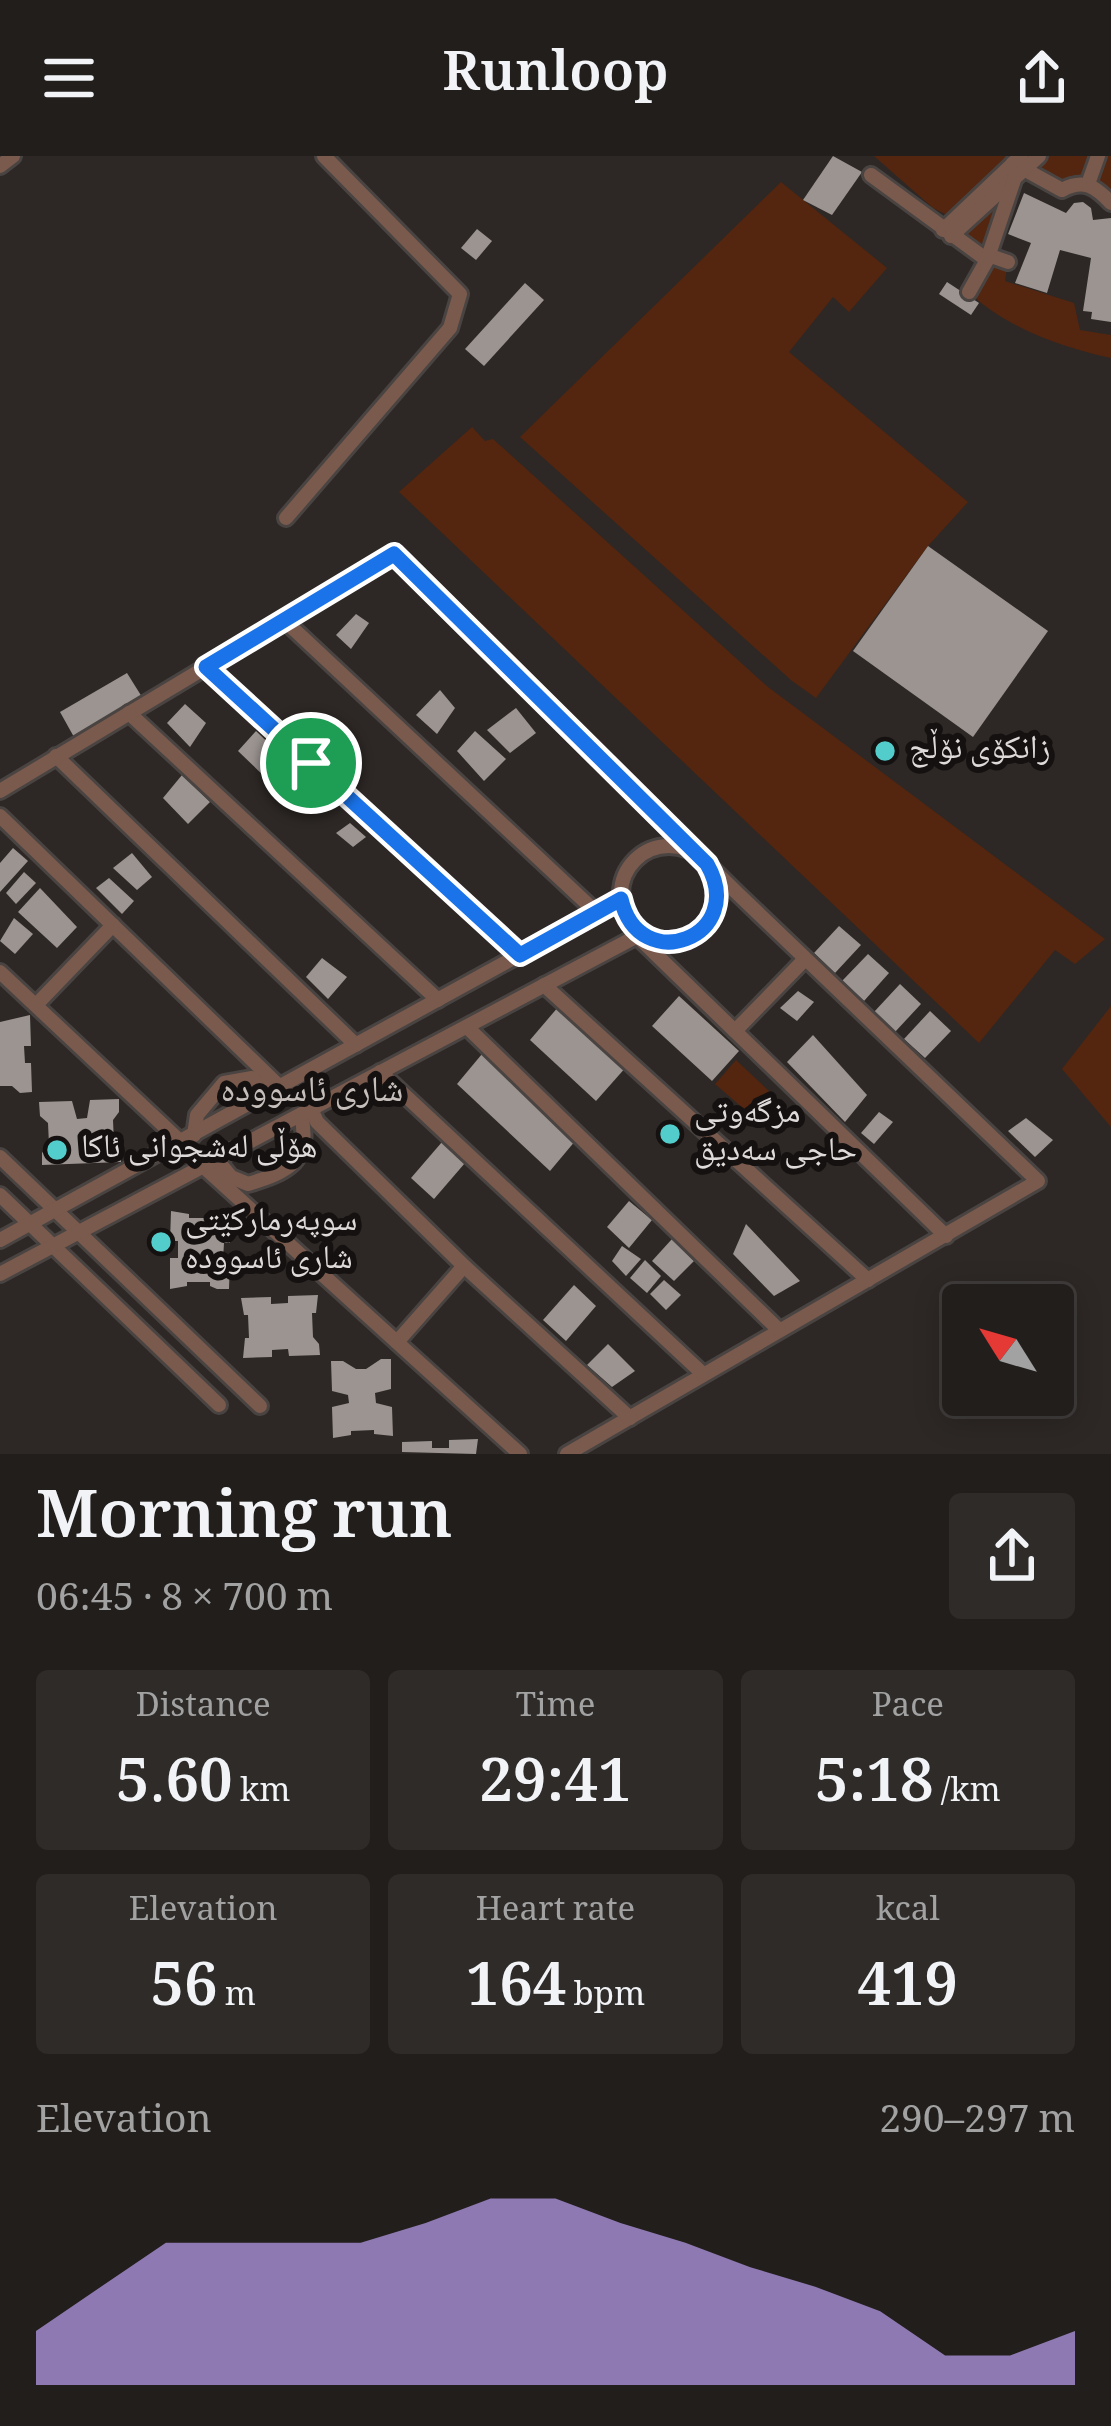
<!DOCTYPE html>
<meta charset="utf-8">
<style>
:root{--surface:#221e1c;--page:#2e2b29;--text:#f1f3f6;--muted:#a2a2a3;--line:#3f3c3b;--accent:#bca0f2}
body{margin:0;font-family:Georgia,"Noto Naskh Arabic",serif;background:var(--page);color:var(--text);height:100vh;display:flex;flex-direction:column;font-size:45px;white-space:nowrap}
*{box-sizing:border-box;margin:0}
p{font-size:39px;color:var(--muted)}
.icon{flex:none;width:66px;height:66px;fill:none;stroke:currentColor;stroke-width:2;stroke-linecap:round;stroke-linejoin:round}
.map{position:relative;height:1298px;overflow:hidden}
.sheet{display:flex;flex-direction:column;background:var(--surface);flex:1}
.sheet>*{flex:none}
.needle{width:78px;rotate:307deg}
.tools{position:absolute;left:942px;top:1128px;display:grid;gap:24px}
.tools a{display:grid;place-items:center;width:132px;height:132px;border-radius:12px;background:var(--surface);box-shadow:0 6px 30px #0003,0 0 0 3px var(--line);font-size:60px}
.pin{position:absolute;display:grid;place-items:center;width:102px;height:102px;color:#fff;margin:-51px;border:6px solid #fff;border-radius:50%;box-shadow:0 3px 12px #0007}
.round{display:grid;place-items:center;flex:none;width:126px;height:126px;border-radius:12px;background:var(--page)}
.overview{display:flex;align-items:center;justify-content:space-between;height:204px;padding:0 36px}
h1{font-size:66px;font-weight:600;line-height:90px}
.figures{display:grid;grid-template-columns:repeat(3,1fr);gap:18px;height:204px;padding:12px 36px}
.figures div{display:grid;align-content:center;border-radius:12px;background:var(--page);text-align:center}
.figures b{font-size:60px;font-weight:600}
.figures small{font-size:33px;font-weight:400}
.figures p{font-size:33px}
.chart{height:336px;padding:24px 36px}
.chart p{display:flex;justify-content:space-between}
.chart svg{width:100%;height:216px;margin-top:12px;fill:var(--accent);opacity:.7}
header{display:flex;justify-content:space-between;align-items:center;height:156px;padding:0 36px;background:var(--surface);font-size:54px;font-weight:600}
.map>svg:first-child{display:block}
.green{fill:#54250f}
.building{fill:#9b9491}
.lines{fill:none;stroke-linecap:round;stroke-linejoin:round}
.street-casing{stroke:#494442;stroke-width:20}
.street{stroke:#7a5a4d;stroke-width:14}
.route-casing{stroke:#fff;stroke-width:24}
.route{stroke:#1a73e8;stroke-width:15}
.poi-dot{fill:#53cdcb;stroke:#141110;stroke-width:4.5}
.labels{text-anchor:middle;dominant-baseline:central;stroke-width:12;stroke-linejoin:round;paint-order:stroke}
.poi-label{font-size:33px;fill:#dedad9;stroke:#141110;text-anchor:start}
.neighbourhood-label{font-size:36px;fill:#c6bebb;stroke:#141110}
</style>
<header><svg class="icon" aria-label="menu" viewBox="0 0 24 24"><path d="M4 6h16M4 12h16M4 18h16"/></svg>Runloop<svg class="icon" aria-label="share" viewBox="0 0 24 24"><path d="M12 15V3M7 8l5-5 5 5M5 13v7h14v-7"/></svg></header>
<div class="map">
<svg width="1111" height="1298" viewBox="0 0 1111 1298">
<rect width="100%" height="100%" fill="#2d2825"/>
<g class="green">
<path d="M874 0H1012L947 59 933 52Z"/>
<path d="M1039 0H1111V47L1098 34 1067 30 1025 14Z"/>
<path d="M1014 24 989 99 1008 106 1005 125 1074 147 1080 174 1111 179V202C1064 192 1004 171 969 136L987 103 951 80Z"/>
<path d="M781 26 887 112 849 156 833 141 789 196 968 346 928 390 816 542 792 525 520 281Z"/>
<path d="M472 271 485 285 493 283 768 531 1105 783 1075 808 1055 794 979 887 399 336Z"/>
<path d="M1111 850V971L1062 913Z"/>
<path d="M736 904 784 949 767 973 715 928Z"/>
</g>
<g class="building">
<path d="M833 0 862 16 832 59 803 44Z"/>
<path d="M1024 37 1066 57 1074 47 1083 46 1091 52 1093 64 1111 62V166L1091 163 1092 156 1083 155 1091 102 1060 94 1047 137 1015 127 1031 87 1008 78Z"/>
<path d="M477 73 492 85 476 104 461 92Z"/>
<path d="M947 126 979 147 971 159 939 138Z"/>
<path d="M525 127 544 144 484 210 465 193Z"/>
<path d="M928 390 1048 475 973 581 853 495Z"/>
<path d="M356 458 369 467 351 493 336 479Z"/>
<path d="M127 517 142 541 74 581 60 556Z"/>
<path d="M440 534 455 552 437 578 416 559Z"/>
<path d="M185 548 206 567 190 591 167 567Z"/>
<path d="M516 552 536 577 510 597 487 574Z"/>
<path d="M256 575 312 629 291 646 238 595Z"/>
<path d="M475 575 506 603 484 625 457 595Z"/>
<path d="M182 619 210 646 188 668 163 642Z"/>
<path d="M350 667 366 681 353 691 336 677Z"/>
<path d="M13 692 28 705 0 736V707Z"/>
<path d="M132 697 152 721 137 734 113 712Z"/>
<path d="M24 716 36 727 16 748 6 737Z"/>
<path d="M109 722 134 745 122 758 96 732Z"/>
<path d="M40 732 77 771 57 792 18 756Z"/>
<path d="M14 762 33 778 15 798 0 785Z"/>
<path d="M839 770 861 789 835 817 814 797Z"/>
<path d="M868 798 889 817 864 845 842 825Z"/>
<path d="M322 802 347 821 328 843 306 821Z"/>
<path d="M900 828 921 848 895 876 874 856Z"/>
<path d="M798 835 814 846 797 865 780 852Z"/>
<path d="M679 840 739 895 712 925 652 870Z"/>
<path d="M559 850 627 910 596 945 530 884Z"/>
<path d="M930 855 951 875 925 902 904 883Z"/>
<path d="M30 859 31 890H24L25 907H31L32 936 20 937 12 930H0V866Z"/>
<path d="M813 879 867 939 845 966 787 906Z"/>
<path d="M482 898 576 984 550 1015 457 928Z"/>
<path d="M119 943V956L113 964 114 988 121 995V1006L42 1009V997L49 989 48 967 40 960 39 946 72 945 77 963 87 962 90 944Z"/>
<path d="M879 956 893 966 874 988 861 977Z"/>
<path d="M1026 962 1053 984 1035 1001 1008 975Z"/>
<path d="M442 986 465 1007 434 1043 411 1022Z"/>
<path d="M629 1045 652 1064 629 1092 607 1071Z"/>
<path d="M171 1055 189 1058V1062H212L220 1056H231L230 1087H224L223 1104H230L229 1133H217L210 1130V1126H187V1130L170 1133V1102H178V1085H170Z"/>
<path d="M746 1068 800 1125 774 1140 733 1098Z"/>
<path d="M672 1083 694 1105 674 1125 652 1105Z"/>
<path d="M622 1090 641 1103 626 1120 612 1105Z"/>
<path d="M645 1104 661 1120 647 1137 630 1122Z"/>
<path d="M664 1124 681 1139 666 1154 650 1138Z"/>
<path d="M574 1129 596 1150 566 1185 543 1164Z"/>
<path d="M318 1139 316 1157H312L313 1181 319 1188 320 1199 289 1200 288 1193 272 1194V1201L243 1202 245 1182H249L248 1159H244L241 1142 271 1141V1148L288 1147V1140Z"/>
<path d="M608 1188 635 1215 612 1231 587 1209Z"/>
<path d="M381 1203H391V1233L375 1237 376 1247 392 1251 393 1280 374 1278V1274L351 1275V1279L333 1282 332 1251 349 1247 348 1239 332 1235 331 1205H343L356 1213H366Z"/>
<path d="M478 1283 476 1298 402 1296V1286L432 1285V1292H449V1284Z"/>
</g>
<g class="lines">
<defs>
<g id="street">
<path d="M1013 7 1062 34C1084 22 1096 31 1111 47"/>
<path d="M0 10 13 0"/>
<path d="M871 19 987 104"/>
<path d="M1088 28 1098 0"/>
<path d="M943 74 1021 0"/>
<path d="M951 80 1039 0"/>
<path d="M988 99 1008 106"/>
<path d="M969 136 987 104 1014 24"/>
<path d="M286 362 450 172 460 138 324 0"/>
<path d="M284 464 597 757"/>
<path d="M206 511 520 799"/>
<path d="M129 557 438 844"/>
<path d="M56 600 356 889"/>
<path d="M0 635 394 398 736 736 1038 1025 567 1298"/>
<path d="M0 660 280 931"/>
<circle cx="669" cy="738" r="48"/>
<path d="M637 780 946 1080"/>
<path d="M0 816 181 986"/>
<path d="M544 829 868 1124"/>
<path d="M36 849 113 769"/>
<path d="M468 872 779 1174"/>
<path d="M735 875 805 803"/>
<path d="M380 916 702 1217"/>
<path d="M311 953 317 966 464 1110 630 1262"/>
<path d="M194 979 197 959 224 927 252 922 270 936"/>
<path d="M0 1001 260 1250"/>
<path d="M217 1004 231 1021 248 1028C288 1016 312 1005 301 959"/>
<path d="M204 1011 520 1298"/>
<path d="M0 1039 219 1249"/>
<path d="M0 1084 621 743"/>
<path d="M0 1118 641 778"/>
<path d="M397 1186 464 1110"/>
</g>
</defs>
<use href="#street" class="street-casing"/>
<use href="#street" class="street"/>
</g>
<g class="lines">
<defs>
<path id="route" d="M394 398 707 708C749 781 639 822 621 743L520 799 206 511Z"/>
</defs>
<use href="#route" class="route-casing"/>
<use href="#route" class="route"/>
</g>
<g class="poi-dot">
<circle cx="885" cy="595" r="12"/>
<circle cx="670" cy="978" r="12"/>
<circle cx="57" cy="994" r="12"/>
<circle cx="161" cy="1086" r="12"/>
</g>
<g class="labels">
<g class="poi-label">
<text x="909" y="595">زانکۆی نۆڵج</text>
<text x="694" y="959">مزگەوتی<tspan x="694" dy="38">حاجی سەدیق</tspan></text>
<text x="81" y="994">هۆڵی لەشجوانی ئاکا</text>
<text x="185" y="1067">سوپەرمارکێتی<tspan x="185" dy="38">شاری ئاسوودە</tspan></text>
</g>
<g class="neighbourhood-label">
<text x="312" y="937">شاری ئاسوودە</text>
</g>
</g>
</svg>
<div class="tools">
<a><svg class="needle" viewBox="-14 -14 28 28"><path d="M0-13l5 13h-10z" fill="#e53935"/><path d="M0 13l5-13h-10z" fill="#a2a2a3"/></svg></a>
</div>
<div class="pin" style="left:311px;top:607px;background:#1e9e55"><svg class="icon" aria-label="arrive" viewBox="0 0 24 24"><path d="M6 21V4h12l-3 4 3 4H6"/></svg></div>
</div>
<section class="sheet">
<div class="overview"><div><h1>Morning run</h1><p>06:45 · 8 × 700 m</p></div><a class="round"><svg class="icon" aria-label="share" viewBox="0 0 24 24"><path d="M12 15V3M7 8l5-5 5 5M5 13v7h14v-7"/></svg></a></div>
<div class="figures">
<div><p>Distance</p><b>5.60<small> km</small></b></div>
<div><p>Time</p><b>29:41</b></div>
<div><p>Pace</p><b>5:18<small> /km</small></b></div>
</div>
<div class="figures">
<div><p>Elevation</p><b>56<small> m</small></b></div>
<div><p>Heart rate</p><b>164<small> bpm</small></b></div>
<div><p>kcal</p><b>419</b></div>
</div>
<div class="chart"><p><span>Elevation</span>290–297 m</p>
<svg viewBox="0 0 160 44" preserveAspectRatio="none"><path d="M0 44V33L10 24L20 15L30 15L40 15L50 15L60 11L70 6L80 6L90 11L100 15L110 20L120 24L130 29L140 38L150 38L160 33V44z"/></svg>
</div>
</section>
